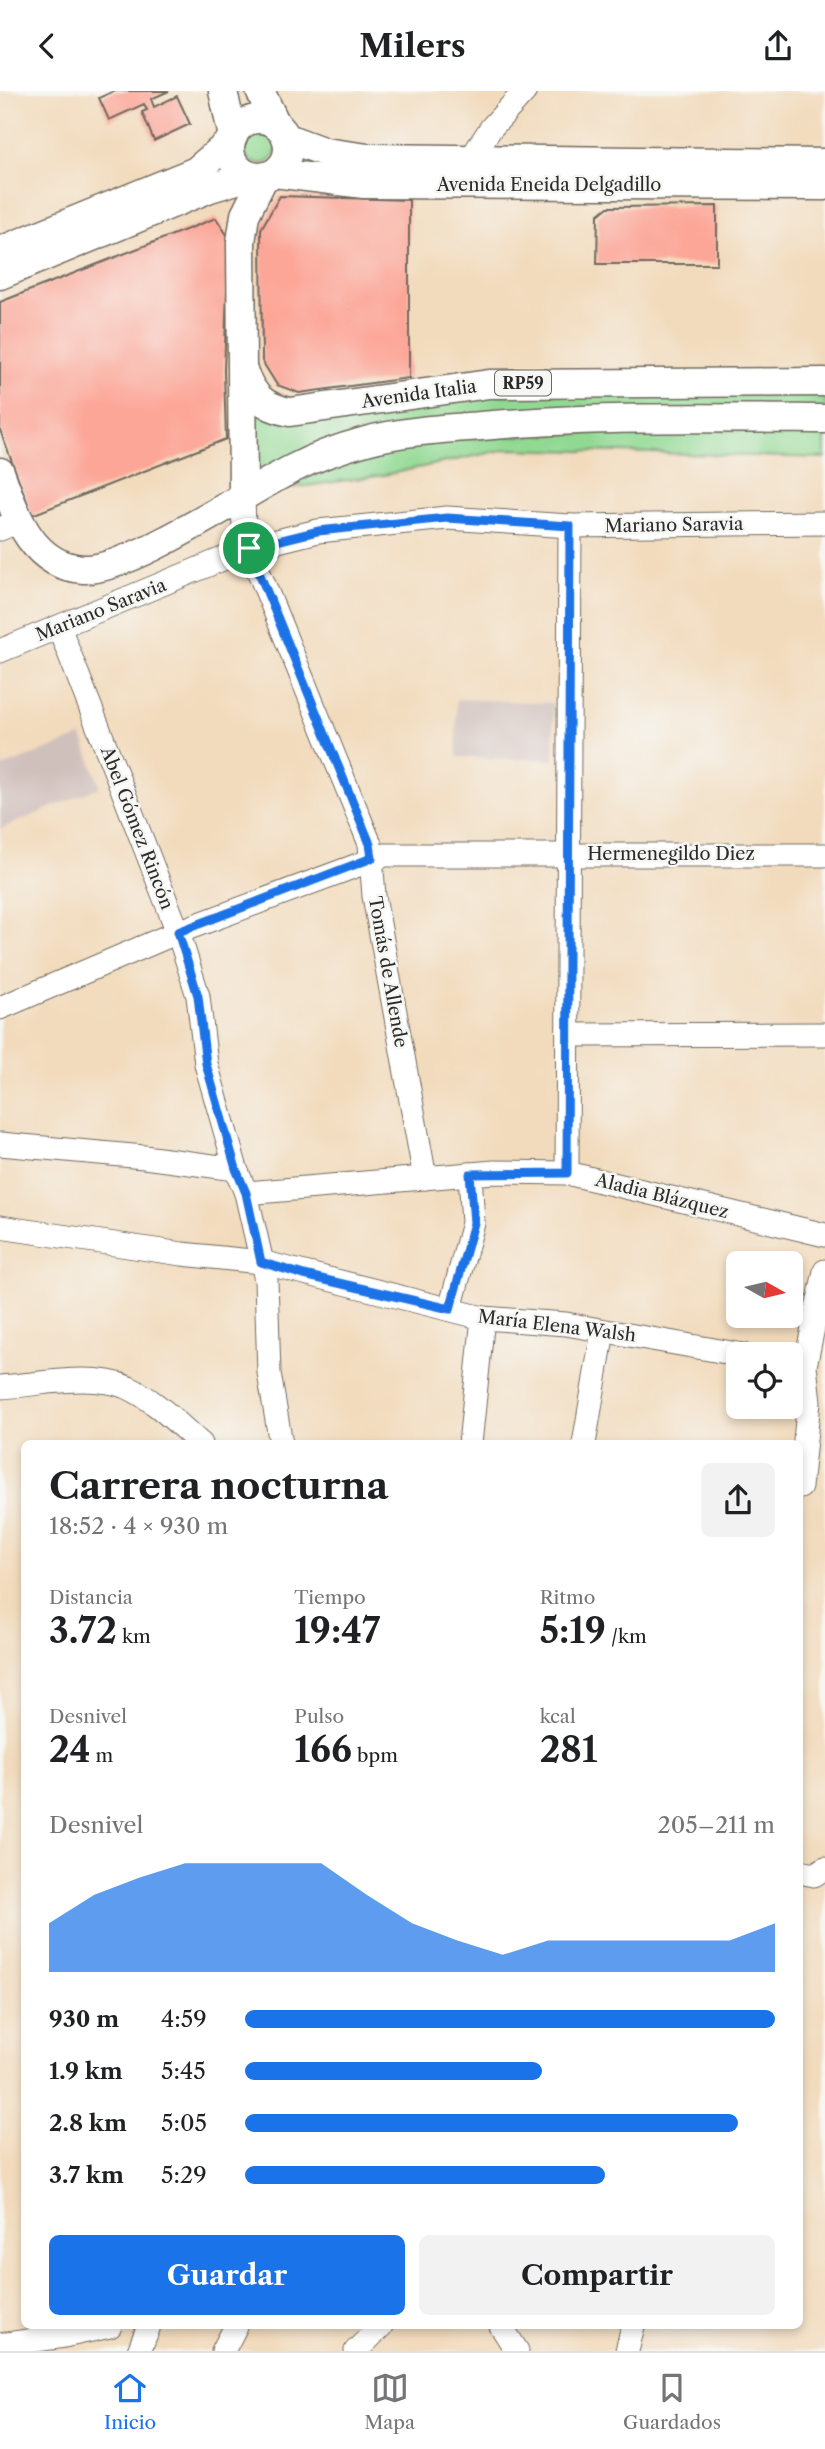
<!DOCTYPE html>
<html lang="es">
<meta charset="utf-8">
<style>
:root{--surface:#fff;--page:#f2f2f2;--text:#202124;--muted:#757577;--line:#e0e0e0;--accent:#1a73e8}
body{margin:0;font-family:"Libre Caslon Text",serif;background:var(--page);color:var(--text);height:100vh;display:flex;flex-direction:column;font-size:26px;white-space:nowrap}
*{box-sizing:border-box;margin:0}
p{font-size:23px;color:var(--muted)}
.icon{flex:none;width:38px;height:38px;fill:none;stroke:currentColor;stroke-width:2;stroke-linecap:round;stroke-linejoin:round}
.map{position:relative;flex:1;overflow:hidden}
.panel{position:absolute;left:21px;top:1349px;width:782px;height:889px;display:flex;flex-direction:column;background:var(--surface);border-radius:10px;box-shadow:0 4px 10px #0003}
.panel>*{flex:none}
.needle{width:46px;rotate:98deg}
.fabs{position:absolute;left:726px;top:1160px;display:grid;gap:14px}
.fabs a{display:grid;place-items:center;width:77px;height:77px;border-radius:10px;background:var(--surface);box-shadow:0 4px 10px #0003;font-size:35px}
.pin{position:absolute;display:grid;place-items:center;width:60px;height:60px;color:#fff;margin:-30px;border:4px solid #fff;border-radius:50%;box-shadow:0 2px 7px #0007}
.round{display:grid;place-items:center;flex:none;width:74px;height:74px;border-radius:10px;background:var(--page)}
.overview{display:flex;align-items:center;justify-content:space-between;height:119px;padding:0 28px}
h1{font-size:38px;font-weight:800;line-height:52px}
.stats{display:grid;grid-template-columns:repeat(3,1fr);gap:10px;height:119px;padding:7px 28px}
.stats div{display:grid;align-content:center}
.stats b{font-size:35px;font-weight:800}
.stats small{font-size:19px;font-weight:400}
.stats p{font-size:19px}
.chart{height:196px;padding:14px 28px}
.chart p{display:flex;justify-content:space-between}
.chart svg{width:100%;height:126px;margin-top:7px;fill:var(--accent);opacity:.7}
.primary-button{display:flex;gap:14px;margin-top:auto;padding:14px 28px}
.primary-button a{flex:1;height:80px;border-radius:10px;background:var(--accent);color:#fff;font-size:28px;font-weight:800;line-height:80px;text-align:center}
.primary-button a+a{background:var(--page);color:var(--text)}
ul{padding:0 28px;list-style:none;font-size:23px}
li{display:grid;grid-template-columns:112px 84px 1fr;align-items:center;height:52px}
li i{height:18px;border-radius:9px;background:var(--accent)}
header{display:flex;justify-content:space-between;align-items:center;height:91px;padding:0 28px;background:var(--surface);font-size:32px;font-weight:800}
.dock{display:flex;justify-content:space-around;align-items:center;height:98px;border-top:2px solid var(--line);background:var(--surface);font-size:19px;color:var(--muted)}
.dock a{display:grid;justify-items:center;gap:4px}
.dock .on{color:var(--accent)}
.map>svg:first-child{display:block}
.industrial{fill:#d0c0bc}
.green{fill:#91d993;stroke:#5e825f;stroke-width:2}
.building{fill:#fca697}
.lines{fill:none;stroke-linecap:round;stroke-linejoin:round}
.minor-casing{stroke:#71695e;stroke-width:25}
.major-casing{stroke:#71695e;stroke-width:31}
.minor{stroke:#fff;stroke-width:23}
.major{stroke:#fff;stroke-width:28}
.route-casing{stroke:#fff;stroke-width:14}
.route{stroke:#1a73e8;stroke-width:9}
.labels{text-anchor:middle;dominant-baseline:central;stroke-width:5;stroke-linejoin:round;paint-order:stroke}
.shield{fill:#f6f6f2;stroke:#686867;stroke-width:2}
.shield-label{font-size:16px;font-weight:bold;fill:#2b2b2b}
.street-label{font-size:18px;fill:#2b2b2b;stroke:#f6f6f2}
</style>
<header><svg class="icon" aria-label="back" viewBox="0 0 24 24"><path d="M15 5l-7 7 7 7"/></svg>Milers<svg class="icon" aria-label="share" viewBox="0 0 24 24"><path d="M12 15V3M7 8l5-5 5 5M5 13v7h14v-7"/></svg></header>
<div class="map">
<svg width="825" height="2260" viewBox="0 0 825 2260">
<rect width="100%" height="100%" fill="#f6f6f2"/>
<filter id="ink" filterUnits="userSpaceOnUse"><feTurbulence type="fractalNoise" baseFrequency=".0143" numOctaves="2"/><feDisplacementMap in="SourceGraphic" scale="14" xChannelSelector="R" yChannelSelector="G"/><feConvolveMatrix kernelMatrix="1 2 1 2 8 2 1 2 1" color-interpolation-filters="sRGB"/></filter>
<filter id="wash" filterUnits="userSpaceOnUse"><feTurbulence type="fractalNoise" baseFrequency=".00686" numOctaves="4" result="noise"/><feDisplacementMap in="SourceGraphic" scale="28" xChannelSelector="R" yChannelSelector="G"/><feGaussianBlur stdDeviation="1.57" result="paint"/><feColorMatrix in="noise" values="0 0 0 0 0 0 0 0 0 0 0 0 0 0 0 0 0 1.4 0 .05"/><feComposite in="paint" operator="in"/></filter>
<g filter="url(#wash)">
<rect width="100%" height="100%" fill="#f2dbbd"/>
<g class="industrial">
<path d="M456 608 553 612 554 669 457 666Z"/>
<path d="M82 645 100 696 0 738V677Z"/>
</g>
<g class="green">
<circle cx="260" cy="57" r="16"/>
<path d="M825 296V319L497 321 254 389 253 310Z"/>
<path d="M677 338 825 341V367L508 358 384 384 263 401 327 372 451 348Z"/>
</g>
<g id="blocks">
<g class="building">
<path d="M114 0H169L151 8 154 16 177 5 190 33 154 50 142 21 147 19 144 13 109 29 99 7Z"/>
<path d="M280 105 409 109V287L299 302 277 294 262 270 261 138Z"/>
<path d="M717 115V173H597L598 124 608 116Z"/>
<path d="M216 127 229 147 224 279 226 348 32 424 0 339V211Z"/>
</g>
</g>
</g>
<g filter="url(#ink)">
<use href="#blocks" fill-opacity="0" stroke="#71695e" stroke-width="2"/>
<g class="lines">
<defs>
<g id="minor">
<path d="M470 69 491 37 525 0"/>
<path d="M243 404 244 437 249 457 370 753 374 805 425 1087"/>
<path d="M0 438 20 430"/>
<path d="M59 536 178 841 198 905 206 973 236 1078 246 1102 266 1189 269 1282 281 1353"/>
<path d="M0 560 249 457 318 440 447 427 570 435 825 432"/>
<path d="M0 917 178 841 385 764H825"/>
<path d="M569 944 825 943"/>
<path d="M0 1053 144 1066 236 1078"/>
<path d="M567 1082 570 435"/>
<path d="M246 1102 494 1081 567 1082 825 1144"/>
<path d="M0 1136 182 1163 261 1171 483 1227 566 1233 743 1264"/>
<path d="M450 1218 473 1132 470 1083"/>
<path d="M0 1296C39 1294 92 1281 129 1297 155 1309 179 1334 201 1353"/>
<path d="M470 1353 483 1227"/>
<path d="M584 1353 603 1240"/>
<path d="M800 1396 809 1311 805 1275 825 1180"/>
<path d="M800 1781 814 1784 825 1777"/>
<path d="M501 2235 517 2260"/>
<path d="M0 2254 64 2245 110 2235"/>
<path d="M139 2260 149 2235"/>
<path d="M223 2260 236 2235"/>
<path d="M356 2260 381 2235"/>
<path d="M627 2260 633 2235"/>
</g>
<g id="major">
<path d="M223 0 233 46"/>
<path d="M260 0 276 33"/>
<circle cx="259" cy="57" r="29"/>
<path d="M287 47 325 61 368 67 825 72"/>
<path d="M274 82 364 93 825 95"/>
<path d="M0 160 196 80 231 50"/>
<path d="M0 184 210 97 250 85"/>
<path d="M243 280C253 305 263 316 290 321L489 293 825 291"/>
<path d="M0 381C15 422 31 475 83 478 129 481 246 401 292 378 315 366 340 357 366 350 403 340 443 338 481 335 595 325 711 327 825 328"/>
<path d="M243 404 241 151 245 124 264 86"/>
</g>
</defs>
<use href="#minor" class="minor-casing"/>
<use href="#major" class="major-casing"/>
<use href="#minor" class="minor"/>
<use href="#major" class="major"/>
</g>
</g>
<g class="lines" filter="url(#ink)">
<defs>
<path id="route" d="M447 427 570 435 567 1082 470 1083 474 1132 450 1218 304 1184 261 1171 246 1102 236 1078 206 973 198 905 178 841 372 767 370 753 249 457 318 440Z"/>
</defs>
<use href="#route" class="route-casing"/>
<use href="#route" class="route"/>
</g>
<g class="labels">
<rect class="shield" x="495" y="279.5" width="56" height="25" rx="5"/>
<g class="shield-label">
<text x="523" y="292">RP59</text>
</g>
<g class="street-label">
<text x="549" y="94">Avenida Eneida Delgadillo</text>
<text transform="translate(419 303) rotate(-8)">Avenida Italia</text>
<text transform="translate(674 434) rotate(-1)">Mariano Saravia</text>
<text transform="translate(101 519) rotate(-22)">Mariano Saravia</text>
<text transform="translate(137 737) rotate(69)">Abel Gómez Rincón</text>
<text x="671" y="763">Hermenegildo Diez</text>
<text transform="translate(388 881) rotate(80)">Tomás de Allende</text>
<text transform="translate(662 1105) rotate(14)">Aladia Blázquez</text>
<text transform="translate(557 1235) rotate(7)">María Elena Walsh</text>
</g>
</g>
</svg>
<div class="fabs">
<a><svg class="needle" viewBox="-14 -14 28 28"><path d="M0-13l5 13h-10z" fill="#e53935"/><path d="M0 13l5-13h-10z" fill="#757577"/></svg></a>
<a><svg class="icon" aria-label="locate" viewBox="0 0 24 24"><circle cx="12" cy="12" r="6"/><path d="M12 2v4M12 18v4M2 12h4M18 12h4"/></svg></a>
</div>
<div class="pin" style="left:249px;top:457px;background:#1e9e55"><svg class="icon" aria-label="arrive" viewBox="0 0 24 24"><path d="M6 21V4h12l-3 4 3 4H6"/></svg></div>
<section class="panel">
<div class="overview"><div><h1>Carrera nocturna</h1><p>18:52 · 4 × 930 m</p></div><a class="round"><svg class="icon" aria-label="share" viewBox="0 0 24 24"><path d="M12 15V3M7 8l5-5 5 5M5 13v7h14v-7"/></svg></a></div>
<div class="stats">
<div><p>Distancia</p><b>3.72<small> km</small></b></div>
<div><p>Tiempo</p><b>19:47</b></div>
<div><p>Ritmo</p><b>5:19<small> /km</small></b></div>
</div>
<div class="stats">
<div><p>Desnivel</p><b>24<small> m</small></b></div>
<div><p>Pulso</p><b>166<small> bpm</small></b></div>
<div><p>kcal</p><b>281</b></div>
</div>
<div class="chart"><p><span>Desnivel</span>205–211 m</p>
<svg viewBox="0 0 160 44" preserveAspectRatio="none"><path d="M0 44V27L10 17L20 11L30 6L40 6L50 6L60 6L70 17L80 27L90 33L100 38L110 33L120 33L130 33L140 33L150 33L160 27V44z"/></svg>
</div>
<ul>
<li><b>930 m</b>4:59<i style="width:100%"></i></li>
<li><b>1.9 km</b>5:45<i style="width:56%"></i></li>
<li><b>2.8 km</b>5:05<i style="width:93%"></i></li>
<li><b>3.7 km</b>5:29<i style="width:68%"></i></li>
</ul>
<div class="primary-button"><a>Guardar</a><a>Compartir</a></div>
</section>
</div>
<nav class="dock">
<a class="on"><svg class="icon" aria-label="home" viewBox="0 0 24 24"><path d="M3 11l9-7 9 7M6 9v11h12V9"/></svg>Inicio</a>
<a><svg class="icon" aria-label="map" viewBox="0 0 24 24"><path d="M3 6l6-2 6 2 6-2v14l-6 2-6-2-6 2zM9 4v14M15 6v14"/></svg>Mapa</a>
<a><svg class="icon" aria-label="saved" viewBox="0 0 24 24"><path d="M7 4h10v16l-5-4-5 4z"/></svg>Guardados</a>
</nav>
